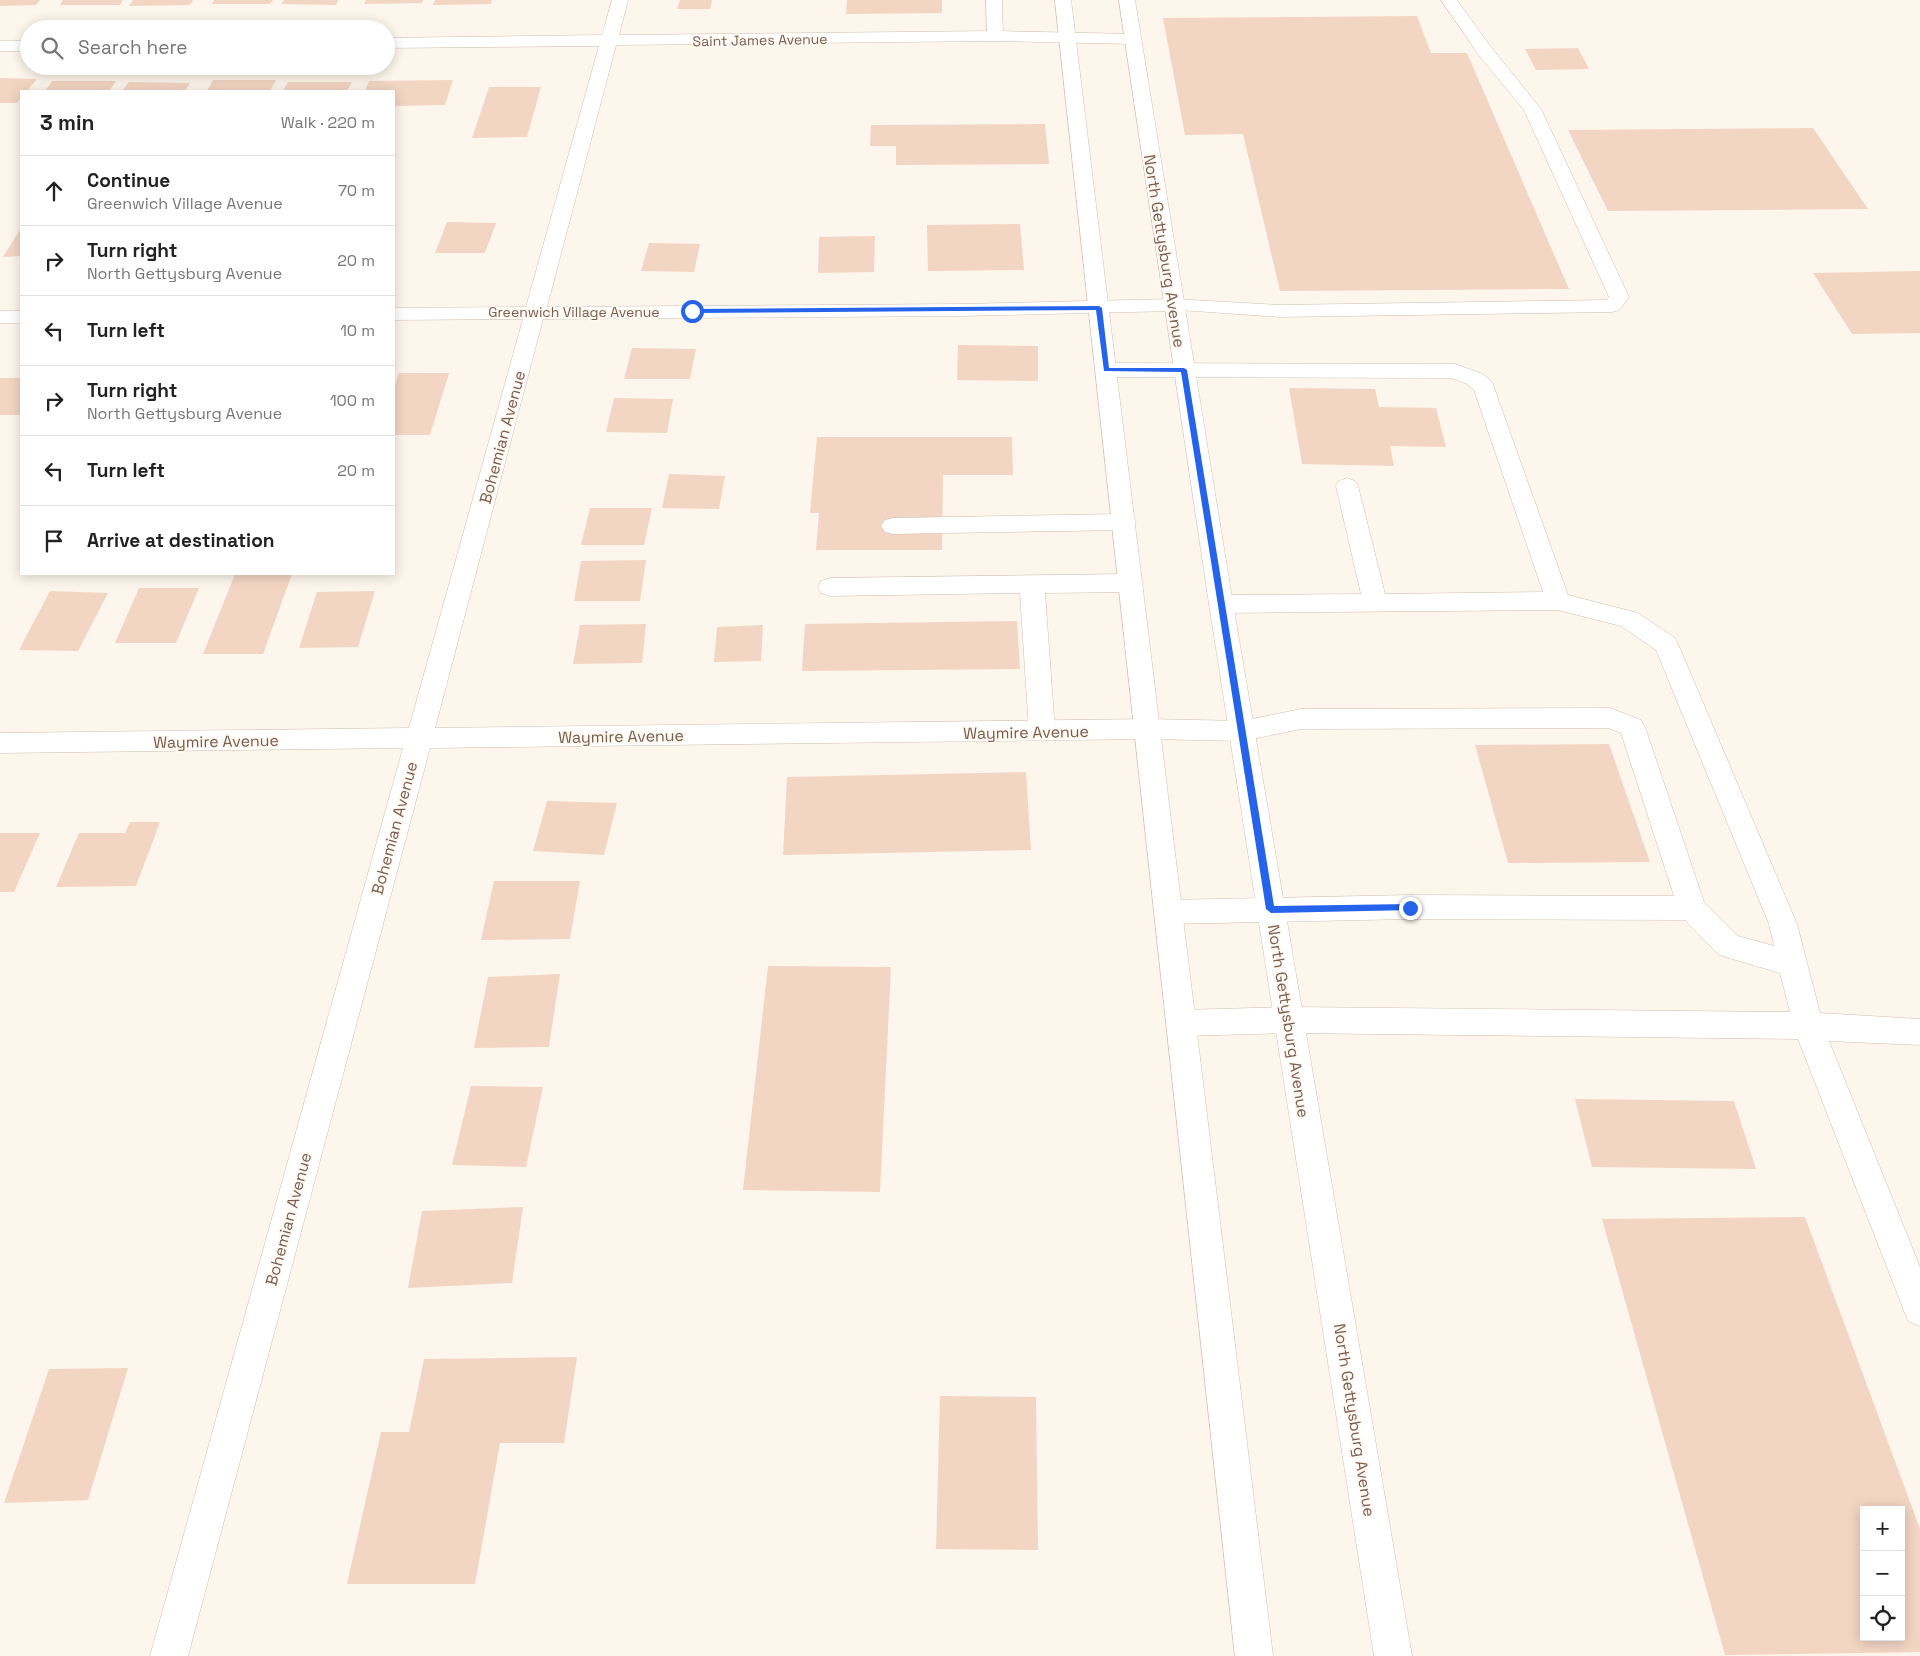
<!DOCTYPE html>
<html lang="en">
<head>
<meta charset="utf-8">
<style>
  :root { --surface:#fff; --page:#f6f6f6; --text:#222; --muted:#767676; --line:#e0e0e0 }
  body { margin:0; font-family:"Space Grotesk",sans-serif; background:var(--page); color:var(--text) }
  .controls { position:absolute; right:15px; bottom:15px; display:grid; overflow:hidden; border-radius:0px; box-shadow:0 2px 12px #0003 }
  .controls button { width:45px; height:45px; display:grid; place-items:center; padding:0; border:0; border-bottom:1px solid var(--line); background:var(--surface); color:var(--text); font:25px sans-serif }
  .stop { position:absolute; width:15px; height:15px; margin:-11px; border:4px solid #2563eb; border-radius:50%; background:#fff }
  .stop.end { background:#2563eb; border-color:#fff; box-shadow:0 1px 5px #0008 }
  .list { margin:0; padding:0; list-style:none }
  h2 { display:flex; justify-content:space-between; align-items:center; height:65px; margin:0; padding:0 20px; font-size:21px }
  h2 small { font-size:16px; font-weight:400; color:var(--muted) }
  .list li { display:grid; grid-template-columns:32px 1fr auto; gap:15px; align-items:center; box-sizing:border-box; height:70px; padding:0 20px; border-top:1px solid var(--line) }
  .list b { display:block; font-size:19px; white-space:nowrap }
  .list p { margin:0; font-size:16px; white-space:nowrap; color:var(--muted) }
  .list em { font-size:16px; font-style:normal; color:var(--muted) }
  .icon { flex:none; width:28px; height:28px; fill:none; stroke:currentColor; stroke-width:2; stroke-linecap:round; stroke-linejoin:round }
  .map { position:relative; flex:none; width:1920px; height:1656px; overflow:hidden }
  .search { position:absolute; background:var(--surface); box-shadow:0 2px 12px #0003; left:20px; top:20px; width:375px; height:55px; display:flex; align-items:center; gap:12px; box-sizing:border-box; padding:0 18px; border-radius:28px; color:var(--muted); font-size:19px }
  .panel { position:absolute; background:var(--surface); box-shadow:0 2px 12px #0003; left:20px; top:90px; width:375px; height:485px; border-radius:0px }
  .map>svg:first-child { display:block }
</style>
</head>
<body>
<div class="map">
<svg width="1920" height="1656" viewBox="0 0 1920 1656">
  <rect width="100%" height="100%" fill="#fdf6ec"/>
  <path fill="#f3d5c3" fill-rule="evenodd" d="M0,0h40l-4,5 -36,1z
    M63,0h60l-3,5h-60z
    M133,0h60l-3,5 -61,1z
    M214,0h59l-3,4h-58z
    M284,0h54l-2,5 -55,-1z
    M366,0h57l-1,3 -58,1z
    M435,0h57l-1,4 -58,1z
    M680,0h32l-2,9h-33z
    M847,0h95v13l-96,1z
    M1417,16l14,37h36l102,236 -289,2 -37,-157 -58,1 -22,-117z
    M1578,48l11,21 -53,1 -11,-21z
    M0,78l37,1 -10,12h-6v7l-4,5h-17z
    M213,80h63l-6,11h-63z
    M453,80l-8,25 -51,1v-15h-29l4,-10z
    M52,81h64l-7,10h-64z
    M129,82l61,1 -5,8h-63z
    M288,82h64l-5,9h-64z
    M489,87h52l-14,50 -55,1z
    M1045,124l4,40 -153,1v-19h-26l1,-21z
    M1813,128l55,81 -260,2 -40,-81z
    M447,222l49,1 -11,30h-50z
    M1020,224l4,46 -96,1 -1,-46z
    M21,228v28l-18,1z
    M875,236l-1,36 -56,1 1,-36z
    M649,243l51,1 -6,28 -53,-1z
    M1920,271v62l-68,1 -39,-61z
    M958,345l80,1v35l-81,-1z
    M632,348l64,1 -6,30h-66z
    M399,373h50l-19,62h-36v-47z
    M0,378h21v37h-21z
    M1289,388l86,1 4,18 57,1 10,39 -56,-1 4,20 -92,-2z
    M614,398l59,1 -6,34 -61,-1z
    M817,437h195l1,38h-70l-1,75h-126l3,-37h-9z
    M669,474l56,2 -6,33 -57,-1z
    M590,508h62l-8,37h-63z
    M646,560l-6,41h-66l7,-40z
    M235,574h57l-29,80h-60z
    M139,588h60l-23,55h-61z
    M50,591l58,2 -30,58 -59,-1z
    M375,591l-17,56 -59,1 18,-56z
    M1017,621l3,48 -218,2 3,-47z
    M646,624l-4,39 -69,1 7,-39z
    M763,625l-2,36 -47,1 3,-35z
    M1609,744l41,118 -142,1 -33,-118z
    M1026,772l5,78 -248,5 4,-78z
    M547,801l70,2 -13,52 -71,-4z
    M130,822h30l-24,64 -80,1 23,-54h46z
    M0,833h40l-26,59h-14z
    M494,881h86l-10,58 -89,1z
    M768,966l123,1 -11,225 -137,-2z
    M560,974l-11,73 -75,1 14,-71z
    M471,1086l72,1 -17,80 -74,-2z
    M1575,1099l159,2 22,68 -164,-2z
    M523,1207l-11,76 -104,5 14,-77z
    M1805,1217l115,312v123l-195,3 -123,-436zM1864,1510h37v127h-37z
    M577,1357l-13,86h-64l-25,141h-128l34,-152h28l15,-73z
    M128,1368l-40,132 -84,3 45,-134z
    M940,1396l96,1 2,153 -102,-1z"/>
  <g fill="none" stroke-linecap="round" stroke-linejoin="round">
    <g stroke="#d1beb0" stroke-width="1">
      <path id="service" d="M986,0h16l1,36 -2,4h-12l-2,-4z
        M1441,0h16l33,46 51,63 88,188 -10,13 -7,2 -332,5 -114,-8 -3,-4 3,-4 7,-2 107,6 326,-5 3,-3 -85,-187 -46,-56z
        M1106,363l349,1 28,10 9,8 76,213 70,18 37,25 3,6 119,280 23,89 100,6v26l-91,-4 91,226v59l-12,-5 -110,-282 -509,-6 -107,3 -11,-4 -4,-9 4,-9 11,-4 107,-3 501,5 -10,-39 -61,-18 -34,-35 -275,-1 -241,5 -10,-3 -4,-9 4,-9 10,-3 241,-5 264,1 -53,-163 -13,-5 -307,1 -59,12 -9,-3 -4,-7 4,-7 9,-3 59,-12 309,-1 31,12 4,7 59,175 34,34 36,10 -5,-22 -113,-274 -35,-24 -63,-16 -337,3 -9,-3 -3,-6 3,-6 9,-3 140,-1 -25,-108 3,-5 8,-3 8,3 3,5 27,108 158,-2 -69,-202 -7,-6 -15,-6 -346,-1 -8,-2 -3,-5 3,-5z
        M1124,514l8,2 4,6 -4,6 -8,2 -231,4 -8,-2 -4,-6 4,-6 8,-2z
        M1131,574l9,3 3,6 -3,6 -9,3 -86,1 10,138 -4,7 -9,3 -9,-3 -4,-7 -9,-138 -190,3 -9,-3 -3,-6 3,-6 9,-3z"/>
    </g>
    <g stroke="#d1beb0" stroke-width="1">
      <path id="minor" d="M612,0h16l-9,35 376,-4 138,3 6,1 2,4 -2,4 -6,1 -138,-3 -379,4 -69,262 413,-3 213,-5 7,2 3,4 -3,4 -7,2 -213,5 -417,3 -108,409 713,-9 94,2 9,3 4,7 -4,7 -9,3 -94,-2 -718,9 -242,908h-38l253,-908 -403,5v-20l409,-5 114,-409 -129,1v-12l132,-1 73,-261 -213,2v-10l216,-3z
        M0,41h29v10h-29z
        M0,311h21v12h-21z"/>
    </g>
    <g stroke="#d6c0b0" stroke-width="1">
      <path id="secondary" d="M1055,0h16l202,1656h-38z
        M1119,0h16l98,604 179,1052h-38l-165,-1052z"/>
    </g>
    <use href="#service" fill="#fff" fill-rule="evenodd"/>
    <use href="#minor" fill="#fff" fill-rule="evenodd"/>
    <use href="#secondary" fill="#fff" fill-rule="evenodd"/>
  </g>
  <path fill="#2563eb" d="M1099,306l3,2 7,60h75l3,2 87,536 136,-2 4,4 -1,2 -142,3 -5,-4 -85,-537 -77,-1 -8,-61 -404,3 -3,-2 3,-2z"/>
  <g text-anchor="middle" stroke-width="4" stroke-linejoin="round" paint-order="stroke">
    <g font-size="14" fill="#7a5c4d" stroke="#fffaf3">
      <text transform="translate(760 40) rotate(-1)" y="5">Saint James Avenue</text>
      <text x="574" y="317">Greenwich Village Avenue</text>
    </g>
    <g font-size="16" fill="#7a5c4d" stroke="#fffaf3">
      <text transform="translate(1165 251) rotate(81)" y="6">North Gettysburg Avenue</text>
      <text transform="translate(502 437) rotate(-75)" y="6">Bohemian Avenue</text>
      <text transform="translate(1026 732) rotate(-1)" y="6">Waymire Avenue</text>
      <text transform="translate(621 736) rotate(-1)" y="6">Waymire Avenue</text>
      <text transform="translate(216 741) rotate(-1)" y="6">Waymire Avenue</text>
      <text transform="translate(394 828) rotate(-75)" y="6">Bohemian Avenue</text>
      <text transform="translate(1289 1021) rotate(81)" y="6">North Gettysburg Avenue</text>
      <text transform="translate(288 1219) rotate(-75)" y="6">Bohemian Avenue</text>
      <text transform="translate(1355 1420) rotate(81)" y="6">North Gettysburg Avenue</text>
    </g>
  </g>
</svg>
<div class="controls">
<button>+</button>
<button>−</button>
<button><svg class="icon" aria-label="locate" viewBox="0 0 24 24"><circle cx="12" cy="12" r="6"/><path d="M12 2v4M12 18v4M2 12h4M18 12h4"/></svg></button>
</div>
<div class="stop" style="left:692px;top:311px"></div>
<div class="stop end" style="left:1410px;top:908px"></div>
<div class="search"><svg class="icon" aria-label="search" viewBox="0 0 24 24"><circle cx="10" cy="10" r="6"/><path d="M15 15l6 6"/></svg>Search here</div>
<section class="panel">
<h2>3 min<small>Walk · 220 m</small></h2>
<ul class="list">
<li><svg class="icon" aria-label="ahead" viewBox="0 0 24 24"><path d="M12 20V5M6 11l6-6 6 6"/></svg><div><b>Continue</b><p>Greenwich Village Avenue</p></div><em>70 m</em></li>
<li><svg class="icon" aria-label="right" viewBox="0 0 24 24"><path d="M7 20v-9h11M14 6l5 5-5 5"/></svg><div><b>Turn right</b><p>North Gettysburg Avenue</p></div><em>20 m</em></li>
<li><svg class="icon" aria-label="left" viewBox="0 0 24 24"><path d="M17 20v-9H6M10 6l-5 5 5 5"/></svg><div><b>Turn left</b></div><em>10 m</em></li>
<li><svg class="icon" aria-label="right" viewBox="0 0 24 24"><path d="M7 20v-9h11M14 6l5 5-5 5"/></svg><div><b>Turn right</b><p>North Gettysburg Avenue</p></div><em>100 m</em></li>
<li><svg class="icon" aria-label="left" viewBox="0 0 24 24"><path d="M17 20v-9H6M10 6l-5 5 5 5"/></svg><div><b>Turn left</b></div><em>20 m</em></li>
<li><svg class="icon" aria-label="arrive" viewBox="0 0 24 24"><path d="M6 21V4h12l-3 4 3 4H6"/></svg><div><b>Arrive at destination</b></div></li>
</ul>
</section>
</div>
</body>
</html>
